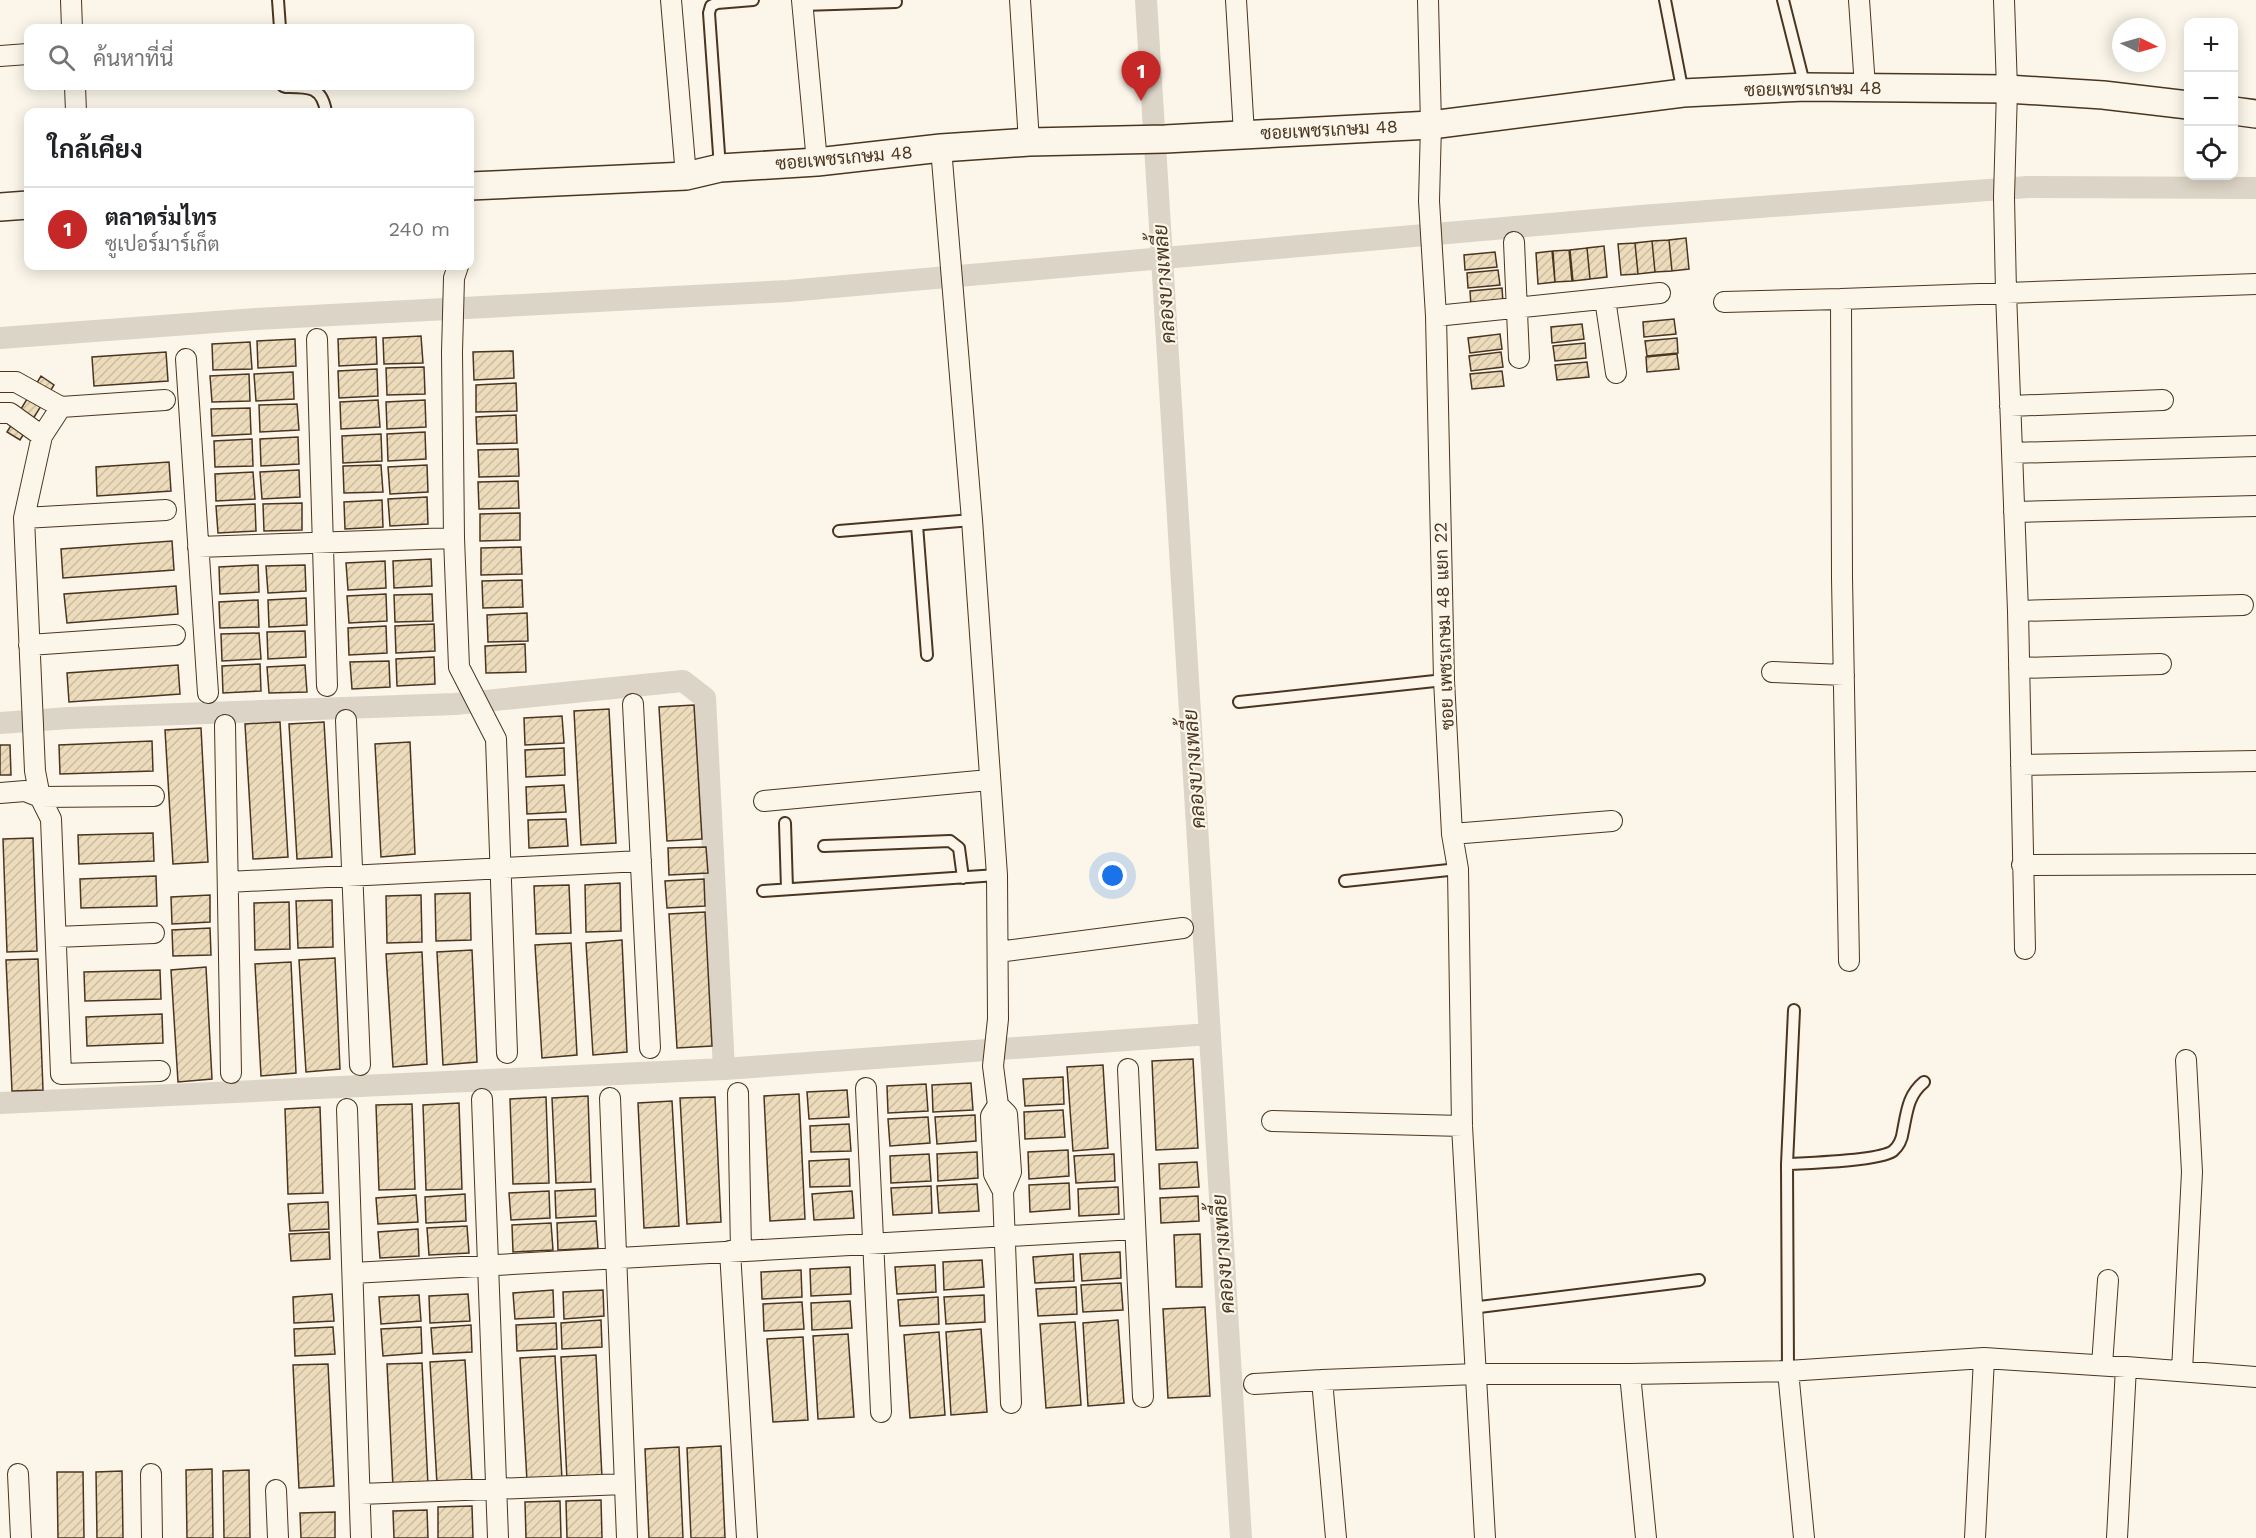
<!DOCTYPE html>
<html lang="th">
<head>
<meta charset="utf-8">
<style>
  :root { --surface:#fff; --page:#f6f6f6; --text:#202124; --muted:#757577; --line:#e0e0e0; --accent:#c62828 }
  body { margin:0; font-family:"Work Sans",Sarabun,sans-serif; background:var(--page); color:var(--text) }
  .controls { position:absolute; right:18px; top:18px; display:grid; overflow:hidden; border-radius:12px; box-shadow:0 3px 15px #0003 }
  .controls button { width:54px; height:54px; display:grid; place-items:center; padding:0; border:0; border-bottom:2px solid var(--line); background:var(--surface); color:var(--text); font:30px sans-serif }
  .compass { position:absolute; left:2112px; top:18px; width:54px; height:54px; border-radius:50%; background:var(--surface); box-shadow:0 3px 15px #0003; rotate:95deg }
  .you { position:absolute; left:1113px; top:876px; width:21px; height:21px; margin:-15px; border:4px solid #fff; border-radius:50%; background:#1a73e8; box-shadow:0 0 0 9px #1a73e833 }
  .badge { display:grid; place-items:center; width:39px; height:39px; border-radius:50%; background:var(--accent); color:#fff; font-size:20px; font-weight:700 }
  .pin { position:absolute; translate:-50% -50px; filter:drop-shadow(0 2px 3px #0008) }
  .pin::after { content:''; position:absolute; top:32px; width:21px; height:18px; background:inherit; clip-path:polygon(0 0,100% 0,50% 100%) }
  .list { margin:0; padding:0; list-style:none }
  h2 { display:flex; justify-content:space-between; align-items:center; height:78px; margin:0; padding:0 24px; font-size:26px }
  h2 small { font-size:20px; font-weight:400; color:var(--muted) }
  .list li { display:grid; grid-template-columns:39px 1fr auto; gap:18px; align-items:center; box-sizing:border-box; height:84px; padding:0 24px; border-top:2px solid var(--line) }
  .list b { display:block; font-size:22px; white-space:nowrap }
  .list p { margin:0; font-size:20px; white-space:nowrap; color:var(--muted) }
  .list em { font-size:20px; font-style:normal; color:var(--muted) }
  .icon { flex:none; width:33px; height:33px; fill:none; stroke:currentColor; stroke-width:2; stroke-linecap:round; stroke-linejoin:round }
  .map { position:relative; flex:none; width:2256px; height:1538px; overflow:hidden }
  .search { position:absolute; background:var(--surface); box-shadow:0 3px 15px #0003; left:24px; top:24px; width:450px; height:66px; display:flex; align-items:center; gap:15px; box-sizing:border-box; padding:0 21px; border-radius:12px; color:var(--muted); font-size:22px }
  .panel { position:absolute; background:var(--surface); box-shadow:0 3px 15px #0003; left:24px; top:108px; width:450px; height:162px; border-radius:12px }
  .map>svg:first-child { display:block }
</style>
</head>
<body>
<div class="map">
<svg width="2256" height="1538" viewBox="0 0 2256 1538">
  <defs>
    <pattern id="building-hatch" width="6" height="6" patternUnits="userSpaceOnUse" patternTransform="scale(1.5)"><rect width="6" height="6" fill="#ecdcbc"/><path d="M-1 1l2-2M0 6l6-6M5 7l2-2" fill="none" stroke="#ccbda1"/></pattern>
  </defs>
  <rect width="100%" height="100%" fill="#fbf6e9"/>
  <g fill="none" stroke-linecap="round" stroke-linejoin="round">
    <path stroke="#dcd4c6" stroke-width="22" d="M1146,0l95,1538
      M0,338l256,-19 532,-28 853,-75 387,-29 228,1
      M0,723l69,-5 386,-14 228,-23 22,17 19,371
      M0,1103l724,-34 486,-35"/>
  </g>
  <path fill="url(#building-hatch)" stroke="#4a3520" stroke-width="1.5" d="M1686,238l3,31 -17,2 -3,-31z
    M1669,240l3,31 -17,1 -3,-31z
    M1652,241l3,31 -17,2 -3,-31z
    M1635,243l3,31 -17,1 -3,-31z
    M1604,246l3,31 -17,2 -3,-31z
    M1587,248l3,31 -17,2 -3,-31z
    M1569,250l3,31 -17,1 -2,-31z
    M1552,251l3,31 -17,2 -2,-31z
    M1495,252l2,15 -32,3 -1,-15z
    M1498,270l2,15 -32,3 -1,-15z
    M1502,288l1,15 -32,3 -1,-15z
    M1674,319l2,15 -32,3 -1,-15z
    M1582,324l2,15 -32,4 -1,-16z
    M1500,334l2,15 -32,4 -2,-15z
    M421,336l2,27 -39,1 -1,-26z
    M376,337l1,27 -38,2 -1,-27z
    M1677,338l1,15 -31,3 -2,-15z
    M295,339l1,27 -38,2 -1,-27z
    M250,342l2,27 -39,1 -1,-26z
    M1585,343l1,15 -31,3 -2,-15z
    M513,351l1,27 -40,2 -1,-28z
    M166,352l2,29 -74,5 -2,-29z
    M1501,352l2,15 -32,4 -2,-15z
    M1677,354l2,15 -32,3 -1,-15z
    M1587,362l2,15 -32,3 -2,-15z
    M424,367l1,27 -38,1 -1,-27z
    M377,369l1,27 -39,2 -1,-27z
    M1502,371l2,15 -32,3 -2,-15z
    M293,372l1,27 -38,2 -2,-27z
    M249,374l1,27 -38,1 -2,-26z
    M41,376l13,9 -34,55 -13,-8z
    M516,383l1,28 -41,1v-27z
    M378,400l2,27 -39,2 -1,-27z
    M425,400l1,27 -39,2 -1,-27z
    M297,404l2,26 -39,2 -1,-27z
    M250,408l1,26 -39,2 -1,-27z
    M516,415l1,28 -40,1 -1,-27z
    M425,432l1,27 -38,2 -1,-27z
    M381,434l1,27 -39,2 -1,-27z
    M298,437l1,27 -38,2 -1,-27z
    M252,439l1,27 -38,1 -1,-26z
    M518,449l1,27 -40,1 -1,-27z
    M169,462l2,29 -74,5 -1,-29z
    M381,465l2,27 -39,1 -1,-27z
    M427,465l1,27 -38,2 -2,-27z
    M299,470l1,27 -38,2 -2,-27z
    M253,472l2,27 -39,2 -1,-27z
    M518,481l1,27 -40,1 -1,-27z
    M427,497l1,27 -38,2 -2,-27z
    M382,500l1,27 -38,2 -1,-27z
    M302,503v27l-38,1 -1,-27z
    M255,504l1,27 -38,2 -2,-27z
    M520,513v27l-40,1v-27z
    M172,541l2,29 -111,8 -2,-29z
    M521,547l1,27 -41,1v-27z
    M431,559l1,27 -38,2 -1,-27z
    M385,561l1,27 -38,2 -2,-27z
    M258,565l1,27 -39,2 -1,-27z
    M305,565l1,26 -38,2 -2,-27z
    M522,580l1,27 -40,1 -1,-27z
    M176,586l2,28 -111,9 -3,-29z
    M386,594l1,27 -38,2 -2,-27z
    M432,594l1,27 -38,1 -1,-27z
    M306,598l1,27 -38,2 -1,-27z
    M258,600l1,27 -39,1 -1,-26z
    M527,613l1,28 -40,1 -1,-27z
    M434,624l1,27 -39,2 -1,-27z
    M386,626l1,27 -38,2 -1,-27z
    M305,631l1,26 -38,2 -1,-27z
    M259,633l2,26 -39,2 -1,-27z
    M525,644l1,28 -40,1 -1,-27z
    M434,657l1,27 -38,2 -1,-27z
    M389,661l1,26 -38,2 -2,-27z
    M260,664l1,27 -38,2 -1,-27z
    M178,665l2,29 -111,8 -2,-29z
    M305,665l2,27 -38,1 -2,-26z
    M694,705l8,134 -35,2 -8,-134z
    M609,709l7,134 -35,2 -7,-134z
    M562,716l2,27 -39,2 -1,-27z
    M280,722l8,135 -35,2 -8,-135z
    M324,722l8,135 -35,2 -8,-135z
    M201,728l7,134 -35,2 -8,-134z
    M152,741l1,30 -93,3 -1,-29z
    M410,742l5,112 -34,3 -6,-113z
    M0,745h10l1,30h-11z
    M564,748l1,27 -39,2 -1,-27z
    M564,785l2,27 -39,2 -1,-27z
    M566,819l2,27 -39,2 -1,-28z
    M153,833l1,28 -75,3 -1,-29z
    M33,838l4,113 -30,1 -4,-113z
    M706,847l2,26 -39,2 -1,-27z
    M156,876l1,30 -76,2 -1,-29z
    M704,879l1,27 -38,2 -2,-27z
    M620,883l1,48 -35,1 -1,-47z
    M569,885l2,48 -35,1 -2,-48z
    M470,893l1,47 -35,1 -1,-47z
    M210,895v27l-38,2 -1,-27z
    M421,895l1,47 -35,1 -1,-47z
    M332,900l1,47 -35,1 -2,-47z
    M289,902l1,47 -35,1 -1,-47z
    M705,912l7,134 -35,2 -8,-134z
    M210,928l1,27 -38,1 -1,-26z
    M622,940l5,112 -34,3 -7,-112z
    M571,943l6,112 -35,3 -7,-113z
    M472,950l5,112 -34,3 -6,-113z
    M422,952l5,112 -34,3 -7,-113z
    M335,958l5,111 -34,3 -7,-112z
    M38,959l5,131 -31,1 -6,-131z
    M291,962l5,111 -35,3 -6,-112z
    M206,967l6,112 -34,3 -7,-112z
    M160,970l1,29 -76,2 -1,-29z
    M162,1014l1,29 -76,3 -1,-29z
    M1193,1059l5,89 -42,2 -4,-89z
    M1103,1065l5,83 -35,3 -6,-84z
    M1063,1077l1,27 -39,2 -2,-27z
    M971,1083l2,27 -40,2 -1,-27z
    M926,1084l2,27 -40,2 -1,-27z
    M847,1090l2,27 -40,2 -2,-27z
    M799,1094l6,125 -35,2 -6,-125z
    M588,1096l3,86 -35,1 -4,-85z
    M546,1097l3,86 -36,1 -3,-85z
    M715,1097l6,125 -34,2 -7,-126z
    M672,1101l7,125 -35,2 -6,-125z
    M459,1103l3,86 -36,1 -3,-85z
    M412,1104l3,85 -36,1 -3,-85z
    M320,1107l3,86 -35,1 -3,-85z
    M1063,1110l2,27 -40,2 -1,-27z
    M975,1115l1,26 -39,3 -2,-27z
    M928,1117l2,26 -40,3 -2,-27z
    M849,1124l2,27 -40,1 -1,-26z
    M1068,1150l1,26 -40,3 -1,-27z
    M977,1152l1,26 -40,3 -1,-27z
    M929,1154l2,27 -40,2 -1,-27z
    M1114,1154l1,27 -39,2 -2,-27z
    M849,1159l1,27 -40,1 -1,-26z
    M1197,1162l2,25 -39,2 -1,-25z
    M1069,1183l1,26 -40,3 -1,-27z
    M977,1184l2,27 -40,2 -2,-27z
    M931,1186l1,27 -39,2 -2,-27z
    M1118,1187l1,27 -40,2 -1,-27z
    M595,1189l1,27 -40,2 -1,-27z
    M549,1191l1,27 -39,2 -2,-27z
    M852,1191l2,27 -40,2 -2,-26z
    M465,1194l1,27 -40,2 -1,-26z
    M416,1195l2,27 -40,2 -2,-26z
    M1198,1196l1,25 -38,2 -1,-25z
    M328,1202l1,27 -39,2 -2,-27z
    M596,1221l2,27 -40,2 -1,-27z
    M551,1223l2,27 -40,2 -1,-27z
    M467,1226l2,27 -40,2 -2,-27z
    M418,1229l1,27 -39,2 -2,-26z
    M329,1232l1,27 -39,2 -2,-27z
    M1200,1234l2,53h-26l-2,-52z
    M1120,1252l1,26 -39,3 -2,-27z
    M1073,1254l1,27 -39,2 -2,-26z
    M982,1260l2,27 -40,3 -1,-28z
    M935,1265l1,27 -39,2 -2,-27z
    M850,1267l1,27 -40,2 -1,-27z
    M801,1270l1,27 -40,2 -1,-27z
    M1121,1283l2,27 -40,2 -2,-27z
    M1076,1287l1,27 -39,2 -2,-27z
    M553,1290l1,27 -39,2 -2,-26z
    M603,1290l1,26 -40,3 -1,-27z
    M332,1294l2,27 -40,2 -1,-26z
    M468,1294l2,27 -40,2 -1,-27z
    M419,1295l2,26 -40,3 -2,-27z
    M984,1295l1,27 -39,2 -2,-27z
    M938,1297l1,27 -39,2 -2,-26z
    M850,1301l2,27 -40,2 -1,-27z
    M802,1302l2,27 -40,2 -1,-27z
    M1205,1307l5,89 -42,2 -5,-89z
    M601,1320l1,27 -40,2 -1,-26z
    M1118,1320l6,83 -36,3 -5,-83z
    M1075,1322l6,83 -35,3 -6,-84z
    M556,1323l1,26 -40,2 -1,-26z
    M471,1325l1,27 -39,2 -2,-26z
    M333,1327l2,27 -40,2 -1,-27z
    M421,1327l1,26 -39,3 -2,-27z
    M981,1329l6,83 -36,3 -5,-83z
    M939,1332l6,83 -35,3 -6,-83z
    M848,1334l6,83 -36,2 -5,-83z
    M803,1337l5,83 -35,2 -6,-83z
    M596,1355l6,123 -35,2 -6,-123z
    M555,1356l7,123 -35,2 -7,-123z
    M465,1360l7,122 -35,2 -7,-122z
    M422,1363l6,122 -35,2 -6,-123z
    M328,1364l6,122 -35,2 -6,-123z
    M721,1446l4,92h-34l-4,-90z
    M679,1447l4,91h-34l-4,-89z
    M212,1469l1,69h-26l-1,-68z
    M249,1470l1,68h-26l-1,-67z
    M122,1471l1,67h-26l-1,-66z
    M57,1472h26l1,66h-26z
    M601,1500l1,38h-35l-1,-37z
    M560,1501l1,37h-35l-1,-36z
    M472,1506l1,32h-35v-31z
    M427,1510l1,28h-34l-1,-27z
    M335,1512v26h-34l-1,-25z"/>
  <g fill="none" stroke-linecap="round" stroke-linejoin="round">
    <g stroke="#4a3520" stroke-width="14">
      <path id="lane" d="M278,0l2,28
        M1665,0l18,93
        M1783,0l22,87
        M803,5l93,-3
        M283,86l3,1c22,0 36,-1 40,25
        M720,168l-11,-155 2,-7 6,-3 36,-3
        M917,525l10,130
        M839,531l133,-11
        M1239,702l205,-22
        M785,823l2,66
        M824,846l126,-5 9,7 4,30
        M1345,881l113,-12
        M763,891l234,-16
        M1787,1164c20,-1 92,-3 106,-13 6,-5 9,-12 10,-20 4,-20 5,-36 21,-49
        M1471,1308l228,-28
        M1788,1371l-1,-207 7,-154"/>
    </g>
    <g stroke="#4a3520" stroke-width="22">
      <path id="street" d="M71,0l1,28
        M671,0l15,176
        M802,0l15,162
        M1020,0l9,142
        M1236,0l8,134
        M1428,0l3,125 -2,76 7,115 8,364 8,154 6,35 4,257 23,412
        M1859,0l6,87
        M2004,0l3,89 -3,108 2,95 12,319 7,338
        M0,56l28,-2
        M75,86l1,26
        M941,148l31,372 25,355 1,144 -5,47 5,39 9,9 4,58 -8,19 8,212
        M1514,242l5,116
        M458,266l-4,12 -2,74 2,186 5,129 37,72 11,314
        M1605,299l11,74
        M1724,302l117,-3
        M1436,316l224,-23
        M317,339l10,347
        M186,359l22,334
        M0,382h16l45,25
        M2010,406l153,-6
        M0,413h10l32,23
        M2012,453l244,-7
        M2014,512l242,-6
        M24,518l142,-8
        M198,547l256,-9
        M2018,611l225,-6
        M29,645l146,-10
        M2019,668l142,-4
        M1772,672l72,3
        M633,704l17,344
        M346,720l14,345
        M225,725l6,348
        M2021,765l235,-4
        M0,793l25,-2 15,6 114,-1
        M764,801l225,-21
        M1452,834l160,-13
        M2022,865l234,-1
        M228,882l413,-21
        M56,937l98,-4
        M998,952l185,-24
        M1849,961l-7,-383 -1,-279 415,-15
        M1128,1069l15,328
        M160,1071l-99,3 -10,-255 -11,-22 -5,-26 -11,-253 18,-82 19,-29 104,-7
        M866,1088l15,324
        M738,1093l3,158
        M610,1098l17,440
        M482,1099l16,439
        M998,1105l-7,11 3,58 9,17
        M347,1109l14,429
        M1272,1121l190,5
        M730,1251l17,287
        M353,1273l782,-44
        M1984,1358l142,9 -9,171
        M2102,1365l6,-85
        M2126,1367l130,10
        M1788,1371l196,-13 -9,180
        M2182,1371l10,-199 -6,-112
        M1630,1374l158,-3 16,167
        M1254,1384l68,-4
        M18,1474l3,64
        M151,1474l1,64
        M276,1490l2,48
        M360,1494l265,-10
        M1336,1538l-14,-158 154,-6h154l16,164"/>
    </g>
    <g stroke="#4a3520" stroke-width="30">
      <path id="secondary" d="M2234,111l22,3
        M470,186l216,-10 34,-8 97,-6 124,-14 88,-6 136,-3 266,-14 252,-32 122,-6 202,2 96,6 85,10
        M0,207l28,-2"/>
    </g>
    <use href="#lane" stroke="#fbf6e9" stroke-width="10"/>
    <use href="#street" stroke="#fbf6e9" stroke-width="20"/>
    <use href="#secondary" stroke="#fbf6e9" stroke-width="27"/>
  </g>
  <g text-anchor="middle" stroke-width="4.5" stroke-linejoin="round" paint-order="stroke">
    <g font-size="18" fill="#4a3520" stroke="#fbf6e9">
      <text transform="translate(1813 89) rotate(-1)" y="6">ซอยเพชรเกษม 48</text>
      <text transform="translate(1329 130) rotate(-3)" y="6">ซอยเพชรเกษม 48</text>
      <text transform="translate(844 158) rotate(-5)" y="6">ซอยเพชรเกษม 48</text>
      <text transform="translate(1444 626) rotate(-92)" y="6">ซอย เพชรเกษม 48 แยก 22</text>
    </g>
    <g font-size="20" font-style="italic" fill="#4a3520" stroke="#fbf6e9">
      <text transform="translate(1164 284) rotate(-94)" y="7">คลองบางเพลี้ย</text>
      <text transform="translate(1194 769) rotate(-94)" y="7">คลองบางเพลี้ย</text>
      <text transform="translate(1223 1254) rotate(-94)" y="7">คลองบางเพลี้ย</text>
    </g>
  </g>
</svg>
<div class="controls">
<button>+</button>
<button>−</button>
<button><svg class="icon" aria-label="locate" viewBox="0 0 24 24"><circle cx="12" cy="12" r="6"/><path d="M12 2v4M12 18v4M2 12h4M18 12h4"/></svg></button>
</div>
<svg class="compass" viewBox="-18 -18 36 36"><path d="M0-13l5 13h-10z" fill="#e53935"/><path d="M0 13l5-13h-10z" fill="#757577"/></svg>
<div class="you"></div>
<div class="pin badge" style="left:1141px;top:101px">1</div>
<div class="search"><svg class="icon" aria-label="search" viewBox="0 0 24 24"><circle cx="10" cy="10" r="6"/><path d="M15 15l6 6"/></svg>ค้นหาที่นี่</div>
<section class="panel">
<h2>ใกล้เคียง<small></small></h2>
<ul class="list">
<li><span class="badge">1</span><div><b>ตลาดร่มไทร</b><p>ซูเปอร์มาร์เก็ต</p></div><em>240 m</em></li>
</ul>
</section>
</div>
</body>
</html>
